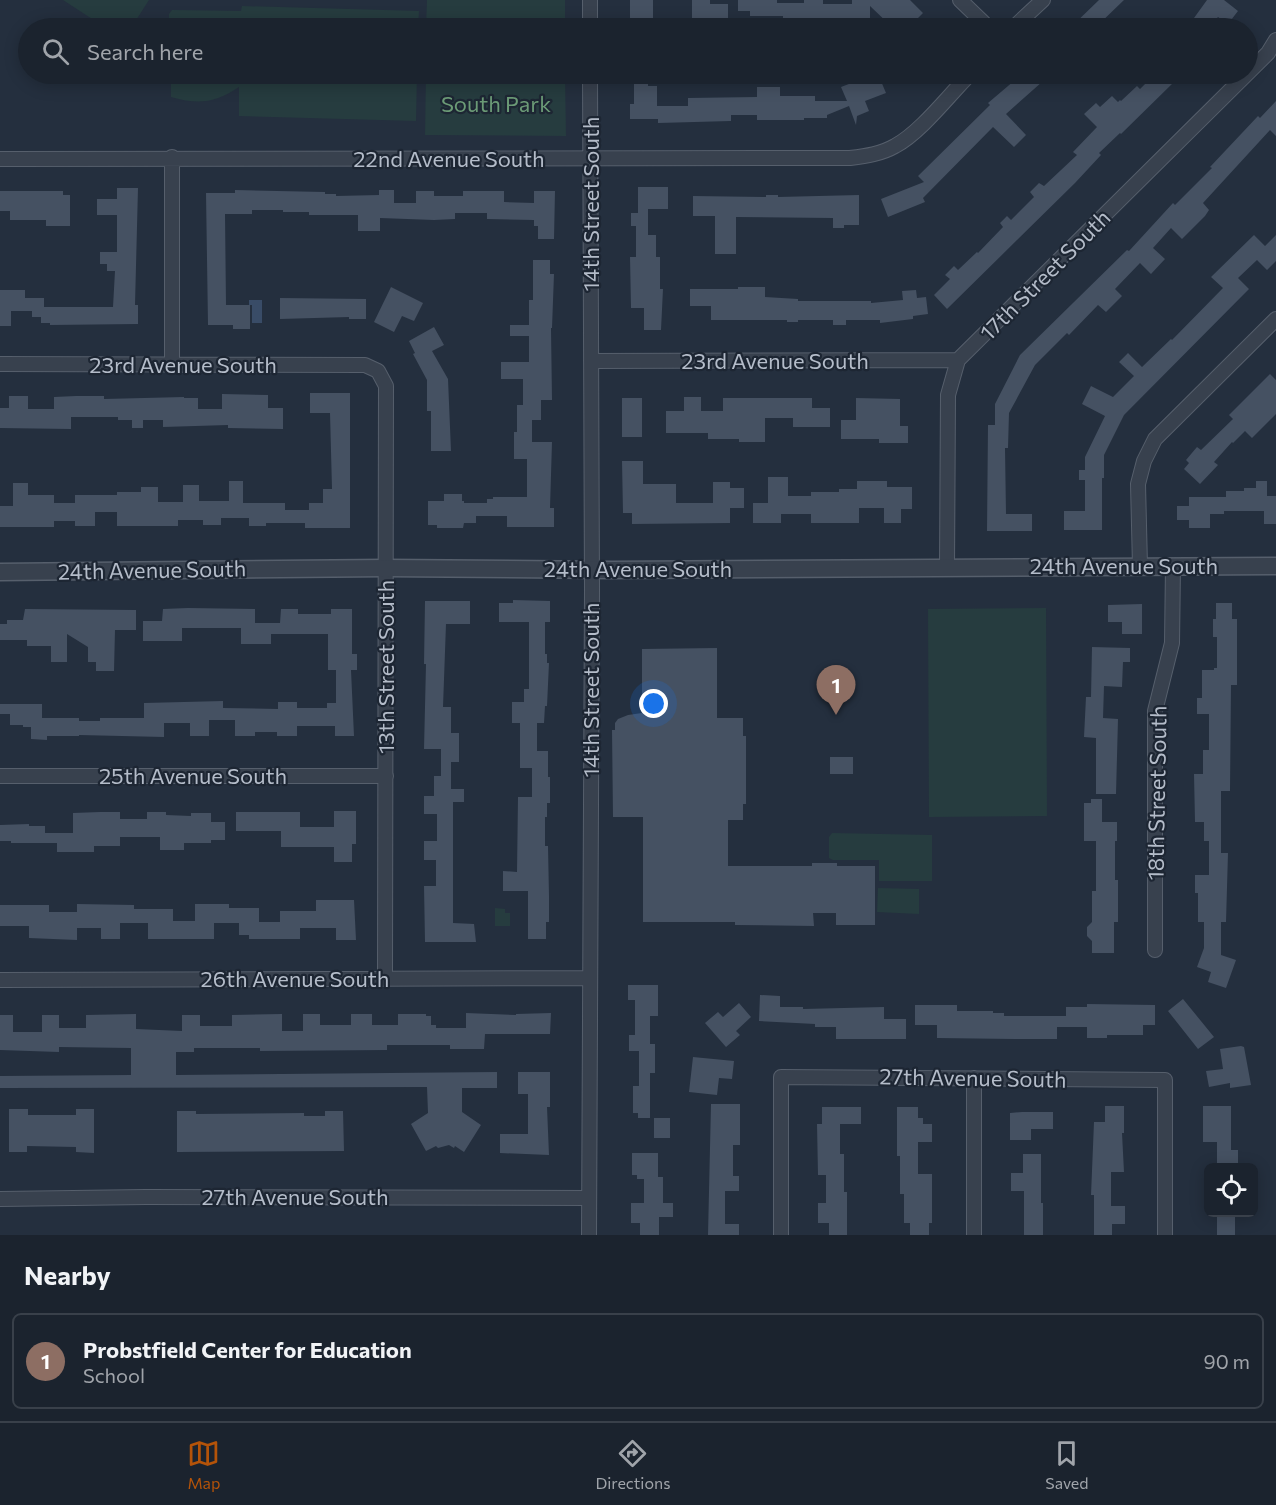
<!DOCTYPE html>
<html lang="en">
<head>
<meta charset="utf-8">
<style>
  :root { --surface:#1b232e; --page:#242b36; --text:#f1f3f6; --muted:#a0a4aa; --line:#39404a; --accent:#b45309 }
  body { margin:0; font-family:Commissioner,sans-serif; background:var(--page); color:var(--text) }
  .controls { position:absolute; right:18px; bottom:18px; display:grid; overflow:hidden; border-radius:9px; box-shadow:0 3px 15px #0003 }
  .controls button { width:54px; height:54px; display:grid; place-items:center; padding:0; border:0; border-bottom:2px solid var(--line); background:var(--surface); color:var(--text); font:30px sans-serif }
  .you { position:absolute; left:654px; top:704px; width:21px; height:21px; margin:-15px; border:4px solid #fff; border-radius:50%; background:#1a73e8; box-shadow:0 0 0 9px #1a73e833 }
  .badge { display:grid; place-items:center; width:39px; height:39px; border-radius:50%; background:var(--accent); color:#fff; font-size:20px; font-weight:700 }
  .pin { position:absolute; translate:-50% -50px; filter:drop-shadow(0 2px 3px #0008) }
  .pin::after { content:''; position:absolute; top:32px; width:21px; height:18px; background:inherit; clip-path:polygon(0 0,100% 0,50% 100%) }
  .list { margin:0; padding:0; list-style:none }
  h2 { display:flex; justify-content:space-between; align-items:center; height:78px; margin:0; padding:0 24px; font-size:26px }
  h2 small { font-size:20px; font-weight:400; color:var(--muted) }
  .list li { display:grid; grid-template-columns:39px 1fr auto; gap:18px; align-items:center; box-sizing:border-box; height:96px; margin:0 12px 12px; padding:0 12px; border:2px solid var(--line); border-radius:9px }
  .list b { display:block; font-size:22px; white-space:nowrap }
  .list p { margin:0; font-size:20px; white-space:nowrap; color:var(--muted) }
  .list em { font-size:20px; font-style:normal; color:var(--muted) }
  .icon { flex:none; width:33px; height:33px; fill:none; stroke:currentColor; stroke-width:2; stroke-linecap:round; stroke-linejoin:round }
  .map { position:relative; flex:none; width:1276px; height:1235px; overflow:hidden }
  .search { position:absolute; background:var(--surface); box-shadow:0 3px 15px #0003; left:18px; right:18px; top:18px; height:66px; display:flex; align-items:center; gap:15px; box-sizing:border-box; padding:0 21px; border-radius:33px; color:var(--muted); font-size:22px }
  .sheet { height:186px; background:var(--surface) }
  nav { display:flex; justify-content:space-around; align-items:center; box-sizing:border-box; height:84px; border-top:2px solid var(--line); background:var(--surface); font-size:16px; color:var(--muted) }
  nav a { display:grid; justify-items:center; gap:3px }
  nav .on { color:var(--accent) }
  .map>svg:first-child { display:block }
</style>
</head>
<body>
<div class="map">
<svg width="1276" height="1235" viewBox="0 0 1276 1235">
  <rect width="100%" height="100%" fill="#242f3e"/>
  <path fill="#263c3f" d="M63,0h86l-18,28h-25z
    M427,0h138v28h-139z
    M242,6l177,5 -1,17h-249v-14l3,-4 69,1z
    M171,74h246l-1,47 -177,-5v-29c-24,16 -40,18 -68,10z
    M426,74h139l1,62 -141,-1z
    M1046,608l1,208 -118,1 -1,-208z
    M832,833l100,2v46h-53v-21h-46l-4,-2v-21z
    M878,888l41,1v25l-42,-2z
    M495,908l10,1v4h5v13h-15z"/>
  <path fill="#394c67" d="M249,300h13v23h-10v-18h-3z"/>
  <path fill="#455162" d="M630,0h23v21h-23z
    M692,0h18v4h18v18h-36z
    M738,0h39v3h27v-3h19v4h29v-4h58l13,13 -15,15h-15l-23,-22v19l-66,-1v-2h-21v-6h-33v-5h-12z
    M1099,0h25l-29,28h-25z
    M1207,0h17l14,11 -10,13 -10,-7 -10,11 -14,-10z
    M634,74h14v12h9v20h31v-8l69,-1v-10h23v9h35v5h32l-6,-14 34,-13h3l8,19 -21,8 4,10 -12,5 -1,9 -7,-19 -22,9v3h-23v2h-47v-5h-26v6l-73,2v-4h-28v-15h4z
    M1022,74h29l-45,40 20,21 -12,12 -21,-20 -70,71 2,4 -37,15 -7,-18 43,-17 -6,-6 72,-71 -2,-2z
    M1155,74h9l9,9 -52,51 -1,-1 -21,20 2,2 -26,28 -128,126 -13,-14 16,-16 -5,-4 9,-9 4,4 19,-18 1,1 25,-26 -3,-4 7,-7 4,4 23,-23 -4,-5 9,-9 5,3 33,-31 -4,-3 24,-25 -13,-13 12,-11 4,4 12,-11 6,6 2,-2 1,1 16,-15 3,3z
    M1276,101v35l-6,-6 -67,73 6,7 -4,6 -23,23 -11,-11 -18,20 12,11 -14,15 -11,-11 -25,26 7,7 -16,16 -8,-7 -29,30 -2,-2 -32,32 -26,48 -1,35h-3l1,66h26v17h-45l1,-106h7v-21l25,-49 107,-105 2,1 44,-48 2,2 37,-37 -2,-1 48,-51 2,2z
    M638,187h30v22h-20v26h8v22h4v32h3l-2,41h-17v-22h-13l-1,-51h6v-31h-5v-13h7z
    M117,188h21l-3,117h3v19l-88,1v-2h-9v-6h-9v-6h-21v15h-11v-36h25v8h19v9h69l2,-36h-8v-7h-7v-12h17v-37h-20v-16h20z
    M235,190l90,2v2h11v2l43,-1v-5h15v13h22v-12h18v5h29v-5h41v11l30,1v-12h21l-1,48h-16v-13h-4v-6l-47,-1v-6h-32v6l-21,1 -54,-2v13h-22v-16h-49v-3h-26v-2h-31v4h-27l1,91h24v24h-17v-4h-25l-2,-132h29z
    M0,191h63v4h7v31h-24v-6h-36v-9h-10z
    M766,195h12v2l81,-2v30h-15v3h-11v-10l-97,-1v37h-21v-38h-22v-20l73,1z
    M1254,235l11,11 11,-11v26l-9,9 -10,-10 -19,18 11,11 -125,126 -20,40v23h-2v52h-38v-19h21v-31h-6v-10h6v-13l20,-41 -23,-12 9,-18 22,11 21,-21 -15,-14 9,-9 14,14 29,-28 1,1 51,-52 -12,-11z
    M533,260h17v14h4l-2,54h-1l1,72h-11v20h-9v22h20l-2,66h4v19h-47v-11h-31v7h-12l-1,5h-26v-3h-9v-24h16v-7h18v7h2v2h23v-4h6v-2h34v-38h-13v-27h3v-27h6v-26h-22v-17h28v-26h-19v-11h19v-25h4z
    M391,287l32,16 -9,18 -12,-5 -8,16 -20,-10z
    M738,287h27v10l33,2v2h73v2l32,-3 -1,-9 14,-1 1,8 9,-1 2,17 -15,2v3l-33,4v-3h-34v5h-13v-5h-35v2h-11v-2h-76v-14h-21v-17h48z
    M280,298l86,1v20h-17v-2l-69,2z
    M434,327l10,18 -12,6 16,28 3,72h-20v-40h-4v-31l-14,-26 2,-1 -6,-12z
    M1270,374l6,6v34l-24,24 -7,-7 -12,12 -1,-1 -18,20 4,3 -18,19 -16,-15 5,-6 -3,-3 11,-13 4,3 32,-31 -4,-4z
    M310,393h40v135h-45v-5h-39v3h-17v-8h-28v7h-18v-5h-25v6h-61v-14h-22v14h-20v-5h-21v6h-54v-21h13v-23h15v12h26v8h21v-8h42v-3h24v-5h17v15h25v-17h16v16h30v-20h14v22h42v7h24v-7h14v-14h9l-2,-76h-20z
    M222,394l46,1v13h15v21l-55,-1v-3l-65,2v-7h-20v8h-11v-8h-14v-3h-47v12l-71,-1v-20h9v-12h19v13h26v-12l22,-1h28v3l80,-2v1h14v11h24z
    M684,397h17v14h22v-13h89v10h18v19h-37v-9h-28v24h-26v-3h-31v-6h-42v-22h18z
    M622,398h20v39h-20z
    M856,398l44,1v27h8v17h-29v-4h-38v-19h15z
    M622,461h21v23h33v19h37v-21h17v6h14v20h-14v15l-98,1v-11h-9z
    M768,477h20v19h23v-4h28v-3h18v-8h30v6h25v22h-11v14h-17v-15h-25v15h-48v-9h-30v9h-28v-20h15z
    M1256,481h11v15h9v28h-12v-13h-40v3h-14v14h-21v-8h-12v-14h12v-9h37v-6h18v-3h12z
    M513,600l37,1v21h-5v32h2v9h2l-2,43h-2l-1,17h-7v28h11v26h2v26h-3v14h-2v29h3l1,50v26h-3v17h-18v-48h-25v-20l14,1 1,-75h14v-29h-12v-45h-8v-21h12v-13h5v-67h-30v-19h14z
    M425,601h45v23h-24l-3,83h8v26h8v29h-8v27h13v13h-11v121l21,1 2,18h-51l-1,-56h12v-26h-12v-19h13v-27h-13v-18h10v-20h7v-27h-17l2,-85h-2z
    M1216,603h16v16h5v66h-6l-1,106h-9v62h7l-2,69h-5v33l15,5 -10,28 -18,-6 3,-10 -14,-5 7,-19v-26h-6v-29h-3v-18h14v-34h-5v-19h-9l-1,-48h9v-24h6v-36h-12v-16h5v-28h12v-2h3v-31h-4v-18h3z
    M1142,604v30h-20v-12h-14v-17z
    M188,608l67,1v14h25l1,-14h17v5h33v-5h21v45h5v16h-6l3,66h-19v-10h-38v10h-20v-4h-22v4h-20v-16h-26v16h-19v-13h-26v14l-85,-2v1h-32v4l-16,-1v-12h-8v-2h-13v-11h-10v-10h42v14h37v3h21v-3h44v-15l79,-2v7l55,1v-7h19v6h30v-5h9v-33h-8v-36h-57v10h-30v-16h-59v13h-39v-20h19l1,-12z
    M25,609l111,1v20h-21l-1,41h-18v-9h-8v-15l-21,-13v28h-16v-16h-24v-6h-27v-16h7v-4h16z
    M1092,647l38,1v14h-7l-1,25 -18,-1 -1,32 15,1 -2,75h-20v-56l-12,-1 2,-40h5z
    M717,648v70h26v18h3v68h-3v16h-15v46h84v-3h25v3h38v59h-39v-12h-23l1,13 -79,-1v-3h-92v-105h-30l-1,-87h3v-7l3,-4 10,-4 14,-2v-64z
    M830,757h23v17h-23z
    M1091,799h11v23h15v19h-2v39h3v42h-4v31h-22v-12l-5,-5v-9l5,-5v-31h4v-50h-12v-38h7z
    M334,811h22v33h-4v18h-18v-15h-53v-16h-45v-19h64v15h34z
    M100,812h20v7h27v-7h19v3l25,1v-3h20v9h14v18h-14v3h-27v7h-24v-13h-40v9h-26v6h-37v-9h-46v-2h-11v-16l29,-1v2h16v7h28v-20z
    M316,900h38l2,40h-20v-12h-36v11h-51v-4h-10v-12h-25v16h-66v-16h-28v16h-19v-11h-24v12l-48,-2v-12h-29v-21h49v7h28v-8l57,1v4h39v12h22v-17h34v4h30v14h21v-11h36z
    M628,985h30v31h-8v28h5v29h-5v45h-12v-5h-5v-27h6v-35h-10v-16h6v-35h-7z
    M760,995l20,1v11h23v2l81,-2v12h22v20h-70v-12h-21v-3l-56,-3z
    M1183,999l31,38 -16,12 -30,-38z
    M739,1003l12,14 -15,14 4,4 -14,12 -21,-24 13,-11 5,5z
    M1087,1004l68,1v20h-12v10h-36v3h-20v-11h-30v12h-43l-77,-1v-13h-22v-20h42v6h36v2h11v3h62v-9h21z
    M466,1013l50,2v-1l35,-1 -1,21h-65l-1,15h-34v-4h-63v5l-127,1v-3h-66v4h-18v23l321,-3v16h-35v24l19,13 -17,27 -9,-6 -1,2 -5,-3 -11,3 -2,-2 -10,5 -15,-27 17,-11 -1,-26 -427,1v-12l131,-1v-27l-72,-1v5l-59,-2v-35h13v17h29v-17h17v13h27v-13l50,-1v15l46,2v-16h18v11h32v-11l50,-1v17h21v-17h17v11h31v-11h21v11h26v-11h28v2h5v9h5v3h30z
    M1241,1046l3,1 7,38 -21,3v-5l-21,4 -3,-16 17,-2 -3,-20z
    M693,1057l41,4 -2,18 -13,-1 -2,17 -28,-3z
    M518,1072h32v35h-3l2,48 -49,-2v-19h28v-40h-10z
    M711,1104h29v41h-7v31h6v15h-14v33h14v11h-31z
    M1105,1106h19v27h-2l2,39h-13v34h14v18h-13v11h-18v-40h-3l3,-73h11z
    M1203,1106h28v44h7v17h-21v-25h-14z
    M822,1107h39v17h-21v30h4v38h3v43h-18v-12h-11v-20h8v-28h-8l-1,-51h5z
    M897,1107h21v11h5v6h9v18h-14v32h14v49h-3v12h-19v-12h-6v-29h-4v-38h-3z
    M9,1109h19v6h48v-6h18v44l-18,-1v-5l-49,-1v6h-18z
    M177,1111h19v3l108,-1v3h21v-5h18l1,40 -167,1z
    M1022,1112h31v17h-22v11h-21v-27z
    M654,1118h16v20h-16z
    M632,1153h26v24h5v26h10v14h-14v18h-19v-12h-9v-20h13v-24h-7v-4h-5z
    M1023,1154h18v49h2v32h-19v-44h-13v-18h12z
    M1217,1212h18v23h-18z"/>
  <g fill="none" stroke-linecap="round" stroke-linejoin="round">
    <g stroke="#565f6c" stroke-width="16">
      <path id="minor" d="M590,0v28
        M960,0l29,28
        M1013,28l30,-28
        M172,157v208
        M0,159l850,-1c16,-2 31,-4 45,-12 26,-14 54,-51 75,-72
        M591,361l367,-1
        M0,364l365,1 13,6 8,15 -1,592
        M1140,566l-2,-82 6,-23 11,-22 121,-120
        M947,567l1,-172 10,-35 310,-307 8,-13
        M0,776h386
        M1155,950v-239l17,-68 1,-77
        M0,980l590,-2
        M0,1199l146,-2 443,1
        M589,1235l3,-645 -2,-516
        M781,1235v-158l384,3v155
        M974,1235v-157"/>
    </g>
    <g stroke="#565f6c" stroke-width="19">
      <path id="tertiary" d="M0,572l386,-4 226,2 664,-4"/>
    </g>
    <use href="#minor" stroke="#38414e" stroke-width="14"/>
    <use href="#tertiary" stroke="#38414e" stroke-width="16"/>
  </g>
  <g text-anchor="middle" stroke-width="4.5" stroke-linejoin="round" paint-order="stroke">
    <g font-size="22" fill="#6b9a76" stroke="#1d2633">
      <text x="496" y="112">South Park</text>
    </g>
    <g font-size="22" fill="#b4bcc9" stroke="#1d2633">
      <text x="449" y="167">22nd Avenue South</text>
      <text transform="translate(591 204) rotate(-90)" y="8">14th Street South</text>
      <text transform="translate(1045 275) rotate(-45)" y="8">17th Street South</text>
      <text x="775" y="369">23rd Avenue South</text>
      <text x="183" y="373">23rd Avenue South</text>
      <text x="1124" y="574">24th Avenue South</text>
      <text x="638" y="577">24th Avenue South</text>
      <text transform="translate(152 570) rotate(-1)" y="8">24th Avenue South</text>
      <text transform="translate(386 667) rotate(-90)" y="8">13th Street South</text>
      <text transform="translate(591 690) rotate(-90)" y="8">14th Street South</text>
      <text x="193" y="784">25th Avenue South</text>
      <text transform="translate(1157 793) rotate(-89)" y="8">18th Street South</text>
      <text x="295" y="987">26th Avenue South</text>
      <text transform="translate(973 1078) rotate(1)" y="8">27th Avenue South</text>
      <text x="295" y="1205">27th Avenue South</text>
    </g>
  </g>
</svg>
<div class="controls">
<button><svg class="icon" aria-label="locate" viewBox="0 0 24 24"><circle cx="12" cy="12" r="6"/><path d="M12 2v4M12 18v4M2 12h4M18 12h4"/></svg></button>
</div>
<div class="you"></div>
<div class="pin badge" style="left:836px;top:715px;background:#8d6e63">1</div>
<div class="search"><svg class="icon" aria-label="search" viewBox="0 0 24 24"><circle cx="10" cy="10" r="6"/><path d="M15 15l6 6"/></svg>Search here</div>
</div>
<section class="sheet">
<h2>Nearby<small></small></h2>
<ul class="list">
<li><span class="badge" style="background:#8d6e63">1</span><div><b>Probstfield Center for Education</b><p>School</p></div><em>90 m</em></li>
</ul>
</section>
<nav>
<a class="on"><svg class="icon" aria-label="map" viewBox="0 0 24 24"><path d="M3 6l6-2 6 2 6-2v14l-6 2-6-2-6 2zM9 4v14M15 6v14"/></svg>Map</a>
<a><svg class="icon" aria-label="directions" viewBox="0 0 24 24"><path d="M12 3l9 9-9 9-9-9zM9 14v-3h6M13 9l2 2-2 2"/></svg>Directions</a>
<a><svg class="icon" aria-label="saved" viewBox="0 0 24 24"><path d="M7 4h10v16l-5-4-5 4z"/></svg>Saved</a>
</nav>
</body>
</html>
